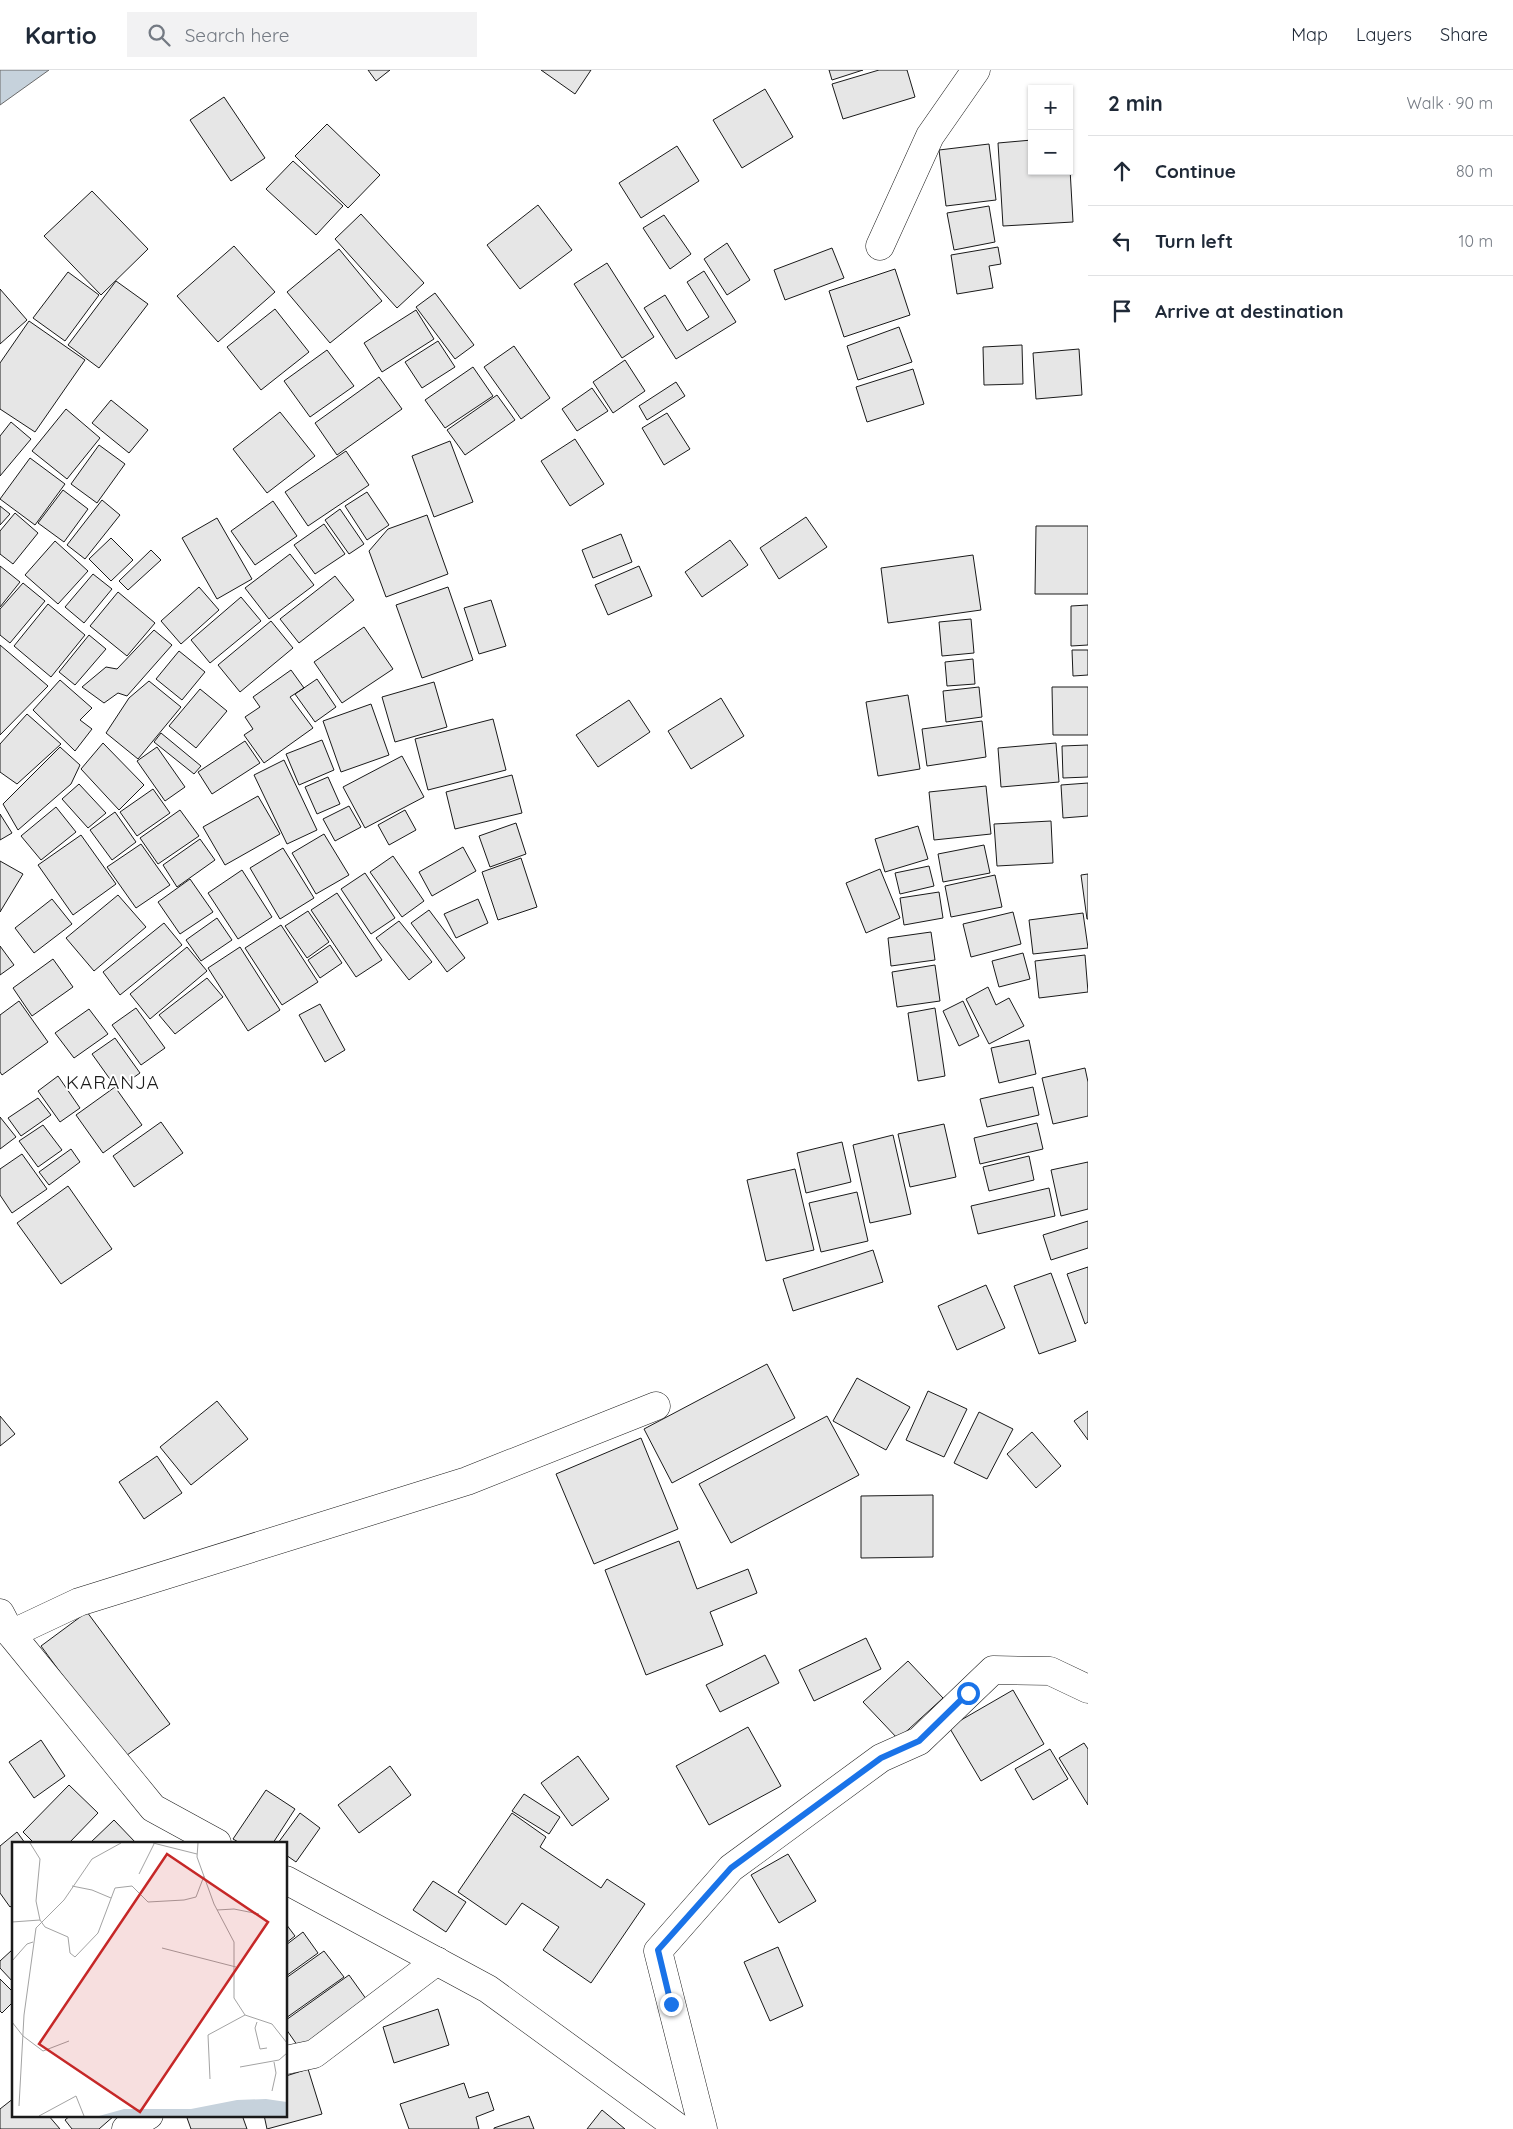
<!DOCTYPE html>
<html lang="en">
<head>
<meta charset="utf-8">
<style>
  :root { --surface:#fff; --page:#f2f2f3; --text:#1f2937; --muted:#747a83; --line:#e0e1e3 }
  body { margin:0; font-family:Quicksand,sans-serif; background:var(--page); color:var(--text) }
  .controls { position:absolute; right:15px; top:15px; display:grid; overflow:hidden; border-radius:0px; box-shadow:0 1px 4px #0004 }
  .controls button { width:45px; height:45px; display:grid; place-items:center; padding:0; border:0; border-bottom:1px solid var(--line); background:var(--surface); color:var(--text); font:25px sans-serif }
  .stop { position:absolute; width:15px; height:15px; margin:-11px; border:4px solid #1a73e8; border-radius:50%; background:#fff }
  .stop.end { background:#1a73e8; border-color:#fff; box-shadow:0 1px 5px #0008 }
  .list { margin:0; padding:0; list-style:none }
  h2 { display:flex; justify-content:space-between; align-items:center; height:65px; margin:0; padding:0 20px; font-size:21px }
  h2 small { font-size:16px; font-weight:400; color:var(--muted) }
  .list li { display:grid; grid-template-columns:32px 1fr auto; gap:15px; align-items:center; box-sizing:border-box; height:70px; padding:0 20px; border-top:1px solid var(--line) }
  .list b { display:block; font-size:19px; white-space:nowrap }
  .list em { font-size:16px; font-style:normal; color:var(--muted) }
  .icon { flex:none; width:28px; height:28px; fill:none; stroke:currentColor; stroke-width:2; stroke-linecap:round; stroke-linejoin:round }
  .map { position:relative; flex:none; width:1088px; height:2059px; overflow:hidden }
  header { display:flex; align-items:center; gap:30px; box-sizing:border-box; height:70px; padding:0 25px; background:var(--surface); border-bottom:1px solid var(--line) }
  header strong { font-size:24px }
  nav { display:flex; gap:28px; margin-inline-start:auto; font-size:18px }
  .search { width:350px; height:45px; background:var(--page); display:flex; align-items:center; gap:12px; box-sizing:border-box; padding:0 18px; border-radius:0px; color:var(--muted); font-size:19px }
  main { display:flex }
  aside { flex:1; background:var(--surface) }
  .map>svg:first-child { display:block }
</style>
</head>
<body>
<header>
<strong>Kartio</strong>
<div class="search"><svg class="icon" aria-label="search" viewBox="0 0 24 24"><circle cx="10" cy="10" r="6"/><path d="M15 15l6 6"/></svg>Search here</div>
<nav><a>Map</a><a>Layers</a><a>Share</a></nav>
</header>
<main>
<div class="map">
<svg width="1088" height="2059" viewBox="0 0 1088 2059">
  <rect width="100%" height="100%" fill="#fff"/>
  <path fill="#c6d2dc" stroke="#6a6a6a" d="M0,0h49l-49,35z"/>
  <path fill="#e6e6e6" stroke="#1a1a1a" d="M368,0h22l-14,11z
    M541,0h50l-16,24z
    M829,0h34l-31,10z
    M879,0h28l8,27 -72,22 -11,-35z
    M765,19l28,48 -51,31 -29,-48z
    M224,27l41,61 -34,23 -41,-61z
    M327,54l53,51 -32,33 -53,-52z
    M1032,70v31h37v-20l4,71 -70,4 -5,-83z
    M989,74l7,56 -50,6 -7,-56z
    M677,76l22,35 -58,37 -22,-35z
    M293,91l50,45 -27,29 -50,-46z
    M92,121l56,58 -47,46 -57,-59z
    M538,135l34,45 -52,39 -33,-44z
    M989,136l6,36 -41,8 -7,-37z
    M361,144l63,69 -27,25 -62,-69z
    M664,145l27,39 -21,15 -27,-41z
    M727,173l23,37 -23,15 -23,-36z
    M234,176l41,46 -57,50 -41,-46z
    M998,177l3,17 -12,2 4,22 -36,6 -6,-39z
    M832,178l12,30 -59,22 -11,-30z
    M339,179l43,52 -52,42 -43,-51z
    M607,193l47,74 -32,21 -48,-74z
    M895,199l15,46 -66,22 -15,-46z
    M704,201l32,51 -60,37 -32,-51 21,-13 22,36 22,-14 -22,-35z
    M68,202l31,23 -34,46 -32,-23z
    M116,211l32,23 -49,64 -31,-23z
    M0,219l27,31 -27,24z
    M435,223l39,52 -19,14 -39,-52z
    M275,239l34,43 -48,38 -34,-43z
    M416,240l18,29 -52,33 -18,-29z
    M29,251l56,39 -50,72 -35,-23v-46z
    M899,257l13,35 -54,18 -11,-34z
    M438,271l17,26 -33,21 -17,-26z
    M1022,275l1,39 -39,1 -1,-38z
    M514,276l36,52 -29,21 -37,-52z
    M1079,279l3,46 -46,4 -3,-46z
    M327,280l27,36 -44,31 -26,-36z
    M625,290l20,31 -32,22 -20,-31z
    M473,297l20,29 -48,32 -20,-28z
    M913,299l11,35 -57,18 -11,-35z
    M379,307l23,32 -65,46 -22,-32z
    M676,312l9,14 -38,24 -8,-14z
    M592,318l16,23 -31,20 -15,-22z
    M497,325l18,25 -50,35 -18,-25z
    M111,330l37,30 -19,23 -37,-30z
    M66,339l34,29 -33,41 -35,-28z
    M280,342l35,44 -48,37 -34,-44z
    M667,343l23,36 -26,16 -22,-37z
    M11,352l20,17 -31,37v-40z
    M575,369l29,45 -34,22 -29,-45z
    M450,371l23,61 -39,15 -22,-61z
    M99,375l26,19 -28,39 -26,-19z
    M346,381l23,34 -61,41 -23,-34z
    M30,388l35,26 -30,41 -35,-26z
    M63,420l25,19 -24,33 -26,-19z
    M367,422l22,33 -22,15 -22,-34z
    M102,430l18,15 -35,44 -18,-14z
    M273,431l24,35 -42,29 -24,-34z
    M0,436l10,8 -10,11z
    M340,439l24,35 -15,10 -24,-34z
    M15,443l23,20 -25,31 -13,-10v-23z
    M427,445l21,59 -62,23 -17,-46 19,-22z
    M806,447l21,30 -48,32 -19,-31z
    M217,448l35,61 -35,20 -35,-61z
    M324,454l21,30 -30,20 -21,-29z
    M1036,456h52v68h-53z
    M621,464l11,28 -39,16 -11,-28z
    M111,468l22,22 -22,21 -22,-22z
    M730,470l18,25 -46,32 -17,-25z
    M55,471l33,30 -30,33 -33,-29z
    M151,480l10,10 -33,30 -9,-9z
    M290,484l24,31 -45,34 -24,-31z
    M973,485l8,55 -93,13 -7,-55z
    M0,496l20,16 -20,25z
    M639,496l13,30 -44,19 -13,-30z
    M93,504l19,15 -28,34 -19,-16z
    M335,506l19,24 -55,43 -19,-24z
    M23,513l22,18 -35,42 -10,-8v-26z
    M199,517l20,23 -38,34 -20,-23z
    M448,517l25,73 -51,18 -26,-73z
    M118,522l37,31 -28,33 -37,-30z
    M241,527l20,24 -51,42 -19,-23z
    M491,530l15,46 -27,8 -15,-46z
    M48,534l37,31 -34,42 -37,-31z
    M1088,535v40l-17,1v-40z
    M971,549l3,34 -32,3 -3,-34z
    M271,551l22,27 -53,44 -22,-27z
    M364,557l29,42 -51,34 -28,-41z
    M154,560l18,15 -45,51 -9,-3 -14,10 -22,-16 24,-20 11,2z
    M89,565l17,14 -31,36 -16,-13z
    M0,575l48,41 -48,49z
    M1072,580h16v25l-15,1z
    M179,581l26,21 -23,28 -26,-21z
    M973,589l2,25 -28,2 -2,-24z
    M291,600l13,18 -14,9 23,31 -49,35 -20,-28 9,-6 -8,-12 15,-10 -7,-10z
    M317,609l19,28 -21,15 -20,-28z
    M60,610l32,28 -12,12 12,9 -17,22 -42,-41z
    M149,611l32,26 -43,52 -32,-26 23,-35z
    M434,612l13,45 -52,15 -13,-45z
    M979,617l3,30 -36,5 -3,-31z
    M1052,617h36v48h-35z
    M200,619l27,22 -31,37 -27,-22z
    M908,625l12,74 -42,7 -12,-74z
    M721,628l23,38 -53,33 -23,-38z
    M629,630l21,32 -52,35 -22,-32z
    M371,634l18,51 -48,17 -18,-51z
    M27,644l34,30 -44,40 -17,-12v-28z
    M493,649l13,51 -78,20 -13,-51z
    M982,651l4,36 -59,9 -5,-37z
    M161,663l40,33 -7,8 -40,-32z
    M322,670l12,30 -35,15 -13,-31z
    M245,671l15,22 -48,31 -14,-22z
    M103,673l41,42 -25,25 -38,-41z
    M1056,673l3,39 -58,5 -3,-39z
    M1088,675v32l-25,1 -1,-32z
    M60,677l20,18 -9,19 -53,46 -15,-26z
    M157,677l28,40 -20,14 -28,-40z
    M402,686l22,41 -59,31 -22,-41z
    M284,690l33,70 -30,14 -33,-69z
    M512,705l10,38 -67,16 -9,-37z
    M328,707l12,27 -23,10 -12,-27z
    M1088,713v33l-25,2 -2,-33z
    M79,714l27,29 -18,15 -26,-29z
    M986,716l5,48 -57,6 -5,-48z
    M153,719l17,24 -33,23 -17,-24z
    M258,726l22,38 -55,31 -22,-38z
    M349,736l12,21 -26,14 -12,-22z
    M56,737l20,25 -35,28 -20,-24z
    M180,740l19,26 -41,28 -18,-26z
    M405,740l11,20 -27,15 -11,-20z
    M115,742l21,30 -24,18 -22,-30z
    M0,744l12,19 -12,7z
    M1051,751l2,42 -56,3 -3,-42z
    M516,753l10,31 -36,13 -11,-31z
    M918,756l10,33 -43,13 -10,-33z
    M324,764l25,41 -33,19 -24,-41z
    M81,765l35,49 -43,31 -35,-50z
    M200,769l15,21 -38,27 -14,-22z
    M141,774l29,41 -34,23 -29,-41z
    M984,775l6,28 -47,9 -5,-28z
    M463,777l13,24 -44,25 -13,-24z
    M283,778l31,50 -34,21 -30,-51z
    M393,786l31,45 -22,16 -32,-45z
    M521,788l16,49 -39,13 -16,-48z
    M0,791l23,13 -23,38z
    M929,796l5,20 -34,8 -5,-21z
    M880,799l20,49 -34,15 -20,-50z
    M242,800l30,47 -34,22 -30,-46z
    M365,803l30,45 -24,16 -30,-45z
    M1088,804v45h-1l-6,-44z
    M995,805l7,32 -51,10 -6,-31z
    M190,809l23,33 -33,22 -22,-32z
    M939,822l4,26 -39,7 -4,-27z
    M337,823l45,67 -26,17 -45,-67z
    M118,825l28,32 -52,44 -28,-33z
    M52,829l20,25 -38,29 -19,-25z
    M478,829l10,24 -32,15 -12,-24z
    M429,840l36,48 -18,14 -36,-49z
    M308,841l21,31 -22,16 -22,-32z
    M1013,842l8,32 -50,13 -8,-33z
    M1083,843l5,35 -55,6 -4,-34z
    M217,848l15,22 -31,21 -15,-21z
    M399,851l33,41 -23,18 -33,-42z
    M164,853l18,22 -62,50 -17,-23z
    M281,855l37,57 -36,23 -37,-57z
    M931,862l4,28 -44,6 -3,-28z
    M330,875l12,18 -22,15 -12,-18z
    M0,876l14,19 -14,10z
    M187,877l20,24 -57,48 -20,-25z
    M240,877l40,63 -32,21 -40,-63z
    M1023,883l7,26 -31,8 -7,-26z
    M1085,885l3,37 -49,6 -4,-37z
    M53,889l20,28 -41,29 -19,-28z
    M935,895l5,36 -43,6 -5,-35z
    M207,908l16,19 -48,37 -16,-19z
    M988,917l8,18 13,-7 15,28 -35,18 -23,-45z
    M19,931l29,41 -46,33 -2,-3v-57z
    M963,931l16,35 -20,10 -16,-35z
    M320,934l25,46 -20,12 -26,-47z
    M136,938l29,40 -24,17 -29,-40z
    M935,938l10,68 -27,5 -10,-68z
    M89,939l19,25 -34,24 -19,-25z
    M115,968l25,35 -23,16 -25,-35z
    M1029,970l7,34 -37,9 -8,-35z
    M1085,998l3,14v34l-35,8 -11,-46z
    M58,1006l22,32 -20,14 -22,-31z
    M115,1017l27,38 -39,28 -27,-38z
    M1033,1017l6,28 -52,12 -7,-28z
    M38,1028l13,17 -30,21 -13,-18z
    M0,1047l16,20 -16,12z
    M161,1052l22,31 -49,34 -21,-31z
    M1037,1053l6,26 -63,15 -6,-26z
    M944,1054l12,53 -46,10 -12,-53z
    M43,1055l19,25 -24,17 -19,-26z
    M893,1065l18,79 -41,9 -17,-78z
    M842,1072l9,40 -45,11 -9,-40z
    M71,1079l9,13 -31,23 -10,-13z
    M22,1084l25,35 -35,24 -12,-18v-26z
    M1029,1086l5,24 -45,11 -6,-24z
    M1088,1092v47l-27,7 -10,-46z
    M795,1099l19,81 -48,11 -19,-81z
    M68,1116l44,63 -51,35 -44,-61z
    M1049,1118l6,28 -77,18 -7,-28z
    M857,1122l11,49 -47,11 -12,-49z
    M1088,1151v27l-37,12 -8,-25z
    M873,1180l10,32 -90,29 -10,-32z
    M1088,1197v55l-3,2 -18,-50z
    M1051,1203l25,68 -37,13 -25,-68z
    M986,1215l19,43 -48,22 -19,-44z
    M767,1294l28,54 -123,65 -28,-54z
    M857,1308l53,29 -24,43 -53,-29z
    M928,1321l39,18 -23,48 -38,-17z
    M217,1331l31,38 -57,46 -31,-38z
    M1088,1341v29l-14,-19z
    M979,1342l34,17 -26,50 -33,-16z
    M0,1346l15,18 -15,12z
    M827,1346l32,59 -128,68 -32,-59z
    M1032,1362l29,34 -25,22 -29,-34z
    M641,1368l37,91 -84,35 -38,-90z
    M157,1386l25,37 -38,26 -25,-37z
    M933,1425v62l-72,1v-62z
    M679,1471l18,48 51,-20 9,24 -47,19 13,33 -77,30 -41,-105z
    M87,1542l83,112 -47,34 -82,-112z
    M866,1568l15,31 -67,32 -15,-31z
    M765,1585l14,28 -59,29 -14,-27z
    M908,1591l35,37 -45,41 -35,-37z
    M1013,1620l31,54 -63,37 -32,-54z
    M748,1657l33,59 -72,39 -33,-59z
    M41,1670l24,36 -31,22 -25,-36z
    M1084,1673l4,6v56l-29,-47z
    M1050,1679l18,30 -35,21 -18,-31z
    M578,1686l31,43 -37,27 -31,-43z
    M390,1696l21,29 -52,38 -21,-28z
    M69,1715l29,28 -29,30h-35l-11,-11z
    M266,1720l29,19 -22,34h-33l-7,-4z
    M524,1724l36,23 -11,17 -37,-23z
    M300,1743l20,15 -24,34 -10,-7v-12h-8z
    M512,1743l34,24 -6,10 61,41 6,-9 38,25 -54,79 -48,-33 16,-23 -37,-24 -16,22 -48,-33z
    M114,1750l22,23h-46z
    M17,1762l8,11h-11v61l-4,3 -10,-14v-47z
    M788,1784l28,47 -37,22 -28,-48z
    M433,1811l33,21 -20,30 -33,-22z
    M286,1854l9,12 -9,7z
    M303,1862l15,21 -32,23v-31z
    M778,1877l25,59 -33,15 -26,-59z
    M12,1880l2,2v31l-14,-15v-7z
    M324,1881l20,26 -58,41v-40z
    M349,1905l20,28 -67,49 -16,-23v-9z
    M0,1909l14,14v8l-12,12 -2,-2z
    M438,1939l11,36 -55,18 -11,-36z
    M308,1999l14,45 -55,15 -3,-14h22v-39z
    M464,2013l5,15 19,-6 6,18 -18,7 3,12h-70l-9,-25z
    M14,2028v17h34l12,14h-60v-20z
    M602,2040l23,19h-38z
    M71,2045h44l-16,14h-27l-7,-9z
    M186,2045h56l5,14h-56z
    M529,2046l5,13h-40v-1z"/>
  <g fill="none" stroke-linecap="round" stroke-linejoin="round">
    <g stroke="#1a1a1a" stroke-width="29">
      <path id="minor" d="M880,176l50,-110 46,-66
        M11,1564l68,-32 388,-121 189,-75
        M286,1990l28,-6 123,-93
        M126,2059l23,-14
        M703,2059l-45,-178 73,-83 150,-110 38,-17 74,-71 57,1 38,18"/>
    </g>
    <g stroke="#1a1a1a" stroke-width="29">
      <path id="major" d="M0,1543l11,21 142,174 64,35
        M286,1810l202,109 192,140"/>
    </g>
    <use href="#minor" stroke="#fff" stroke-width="28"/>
    <use href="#major" stroke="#fff" stroke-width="28"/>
  </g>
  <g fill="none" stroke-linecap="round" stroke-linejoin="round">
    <path stroke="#1a73e8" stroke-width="6" d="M671,1934l-13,-54 73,-82 150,-110 38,-17 49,-48"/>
  </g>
  <g text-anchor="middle" stroke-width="4" stroke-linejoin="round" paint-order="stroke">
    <g font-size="19" letter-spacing="1" fill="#1a1a1a" stroke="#fff">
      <text x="113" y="1019">KARANJA</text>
    </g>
  </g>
  <g transform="translate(12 1772)">
    <rect width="275" height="275" fill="#fff"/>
    <path d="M254,257l21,3v14h-188l25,-7h67l46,-9z" fill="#c6d2dc"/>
    <path fill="none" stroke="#a3a3a3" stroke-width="1" d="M141,1l44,11M186,1l-1,14 17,47 20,38v56l11,17 27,9 15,19M127,32l15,-30M60,44l20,4 19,8M205,68l17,-1 25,5M28,78l5,7 23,10 2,16 5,4 23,-24 17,-45 17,-2 16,16 36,-2 12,-3 8,-21M0,80l28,-2 -4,-19 4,-42 -10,-16M150,106l74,19M0,119l15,-17 6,-2M0,180l11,14 20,15 26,-10M245,180l-2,6 5,21 7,-1M228,225l39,-7 8,-7M198,237l-2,-44 37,-20M260,249l4,-18 -2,-11M7,264l5,-91 12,-87 28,-28 28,-41 29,-16M27,274l37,-20 8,20"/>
    <path fill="#c62828" fill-opacity="0.15" stroke="#c62828" stroke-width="2.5" d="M155,12l101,68 -128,190 -101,-68z"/>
    <rect width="275" height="275" fill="none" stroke="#1a1a1a" stroke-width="2.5"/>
  </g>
</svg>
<div class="controls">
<button>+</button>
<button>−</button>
</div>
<div class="stop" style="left:968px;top:1623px"></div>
<div class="stop end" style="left:671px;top:1934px"></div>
</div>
<aside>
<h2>2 min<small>Walk · 90 m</small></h2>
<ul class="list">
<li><svg class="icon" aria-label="ahead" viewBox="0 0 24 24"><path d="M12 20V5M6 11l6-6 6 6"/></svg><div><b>Continue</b></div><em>80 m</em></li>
<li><svg class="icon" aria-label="left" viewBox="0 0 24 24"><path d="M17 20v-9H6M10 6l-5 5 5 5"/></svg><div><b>Turn left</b></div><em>10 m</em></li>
<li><svg class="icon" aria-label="arrive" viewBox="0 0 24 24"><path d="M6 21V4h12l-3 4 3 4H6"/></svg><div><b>Arrive at destination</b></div></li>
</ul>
</aside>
</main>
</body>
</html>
